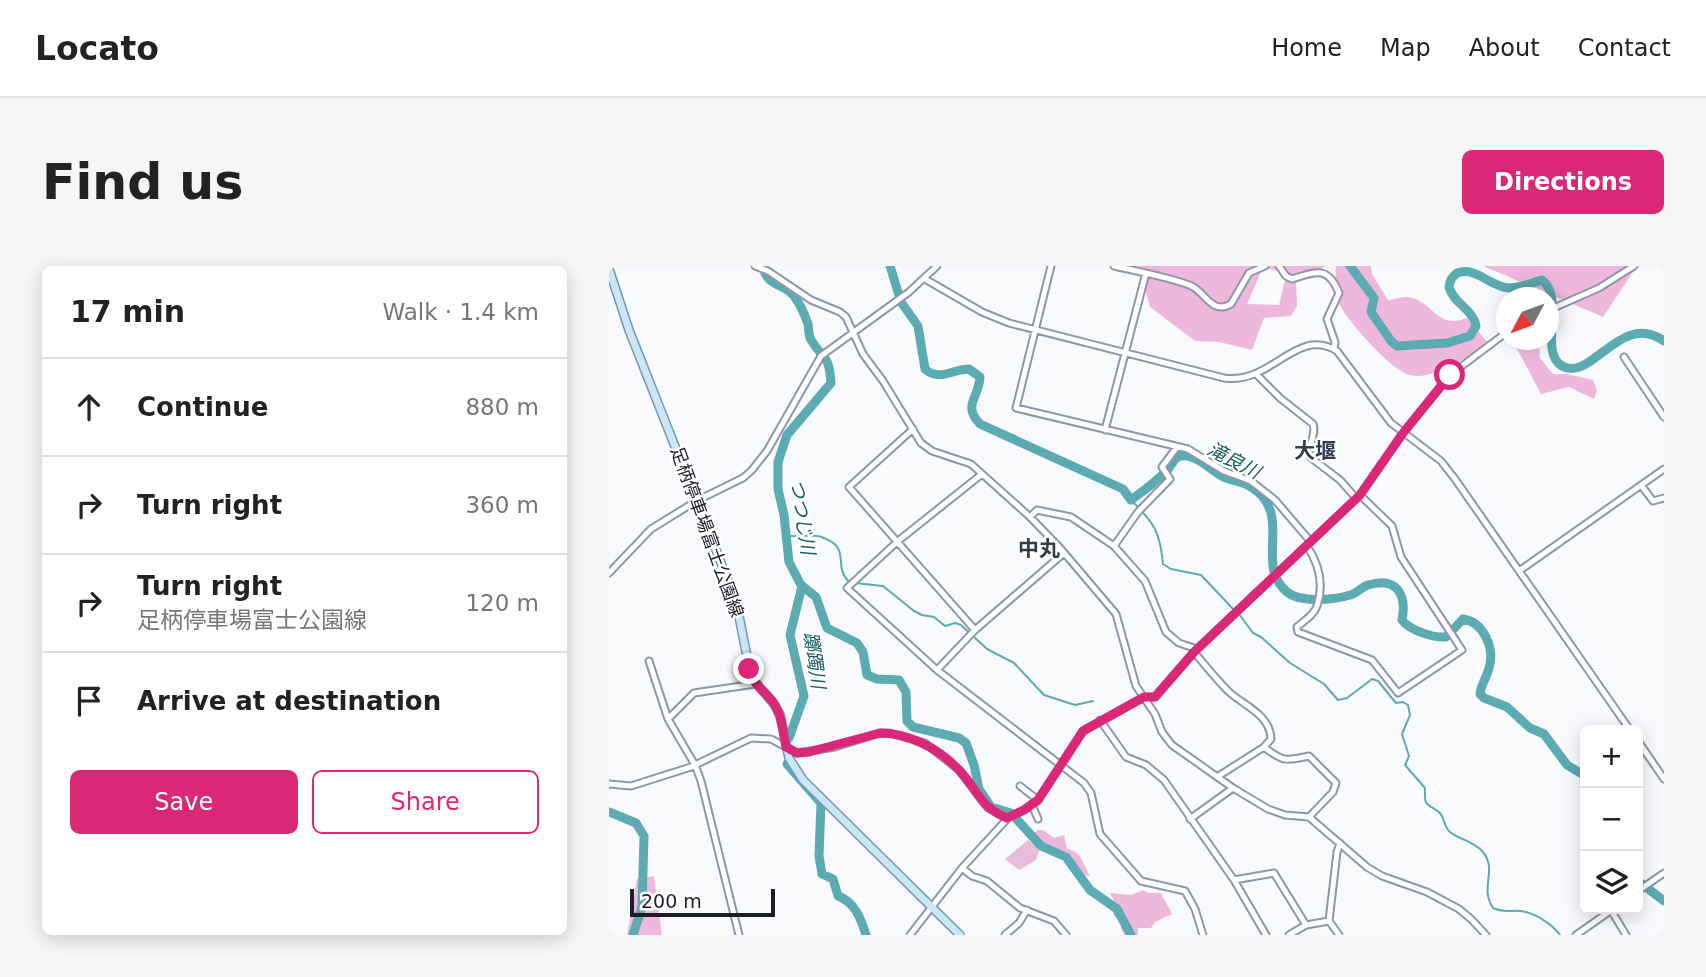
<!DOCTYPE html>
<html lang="en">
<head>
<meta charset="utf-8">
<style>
  :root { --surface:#fff; --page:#f6f6f6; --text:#222; --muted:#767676; --line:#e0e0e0; --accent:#db2777 }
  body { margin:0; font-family:"DejaVu Sans","Noto Sans JP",sans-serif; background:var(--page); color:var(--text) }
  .controls { position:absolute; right:21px; bottom:21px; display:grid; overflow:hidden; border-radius:10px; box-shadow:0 4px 18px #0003 }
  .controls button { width:63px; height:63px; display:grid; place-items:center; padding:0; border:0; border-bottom:2px solid var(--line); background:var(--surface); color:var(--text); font:35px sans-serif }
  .compass { position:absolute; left:887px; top:21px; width:63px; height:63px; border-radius:50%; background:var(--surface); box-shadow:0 4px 18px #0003; rotate:229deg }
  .scale { position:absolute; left:21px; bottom:18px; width:145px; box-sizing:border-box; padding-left:7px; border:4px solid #1b1e26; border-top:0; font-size:19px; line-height:24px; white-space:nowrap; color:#1b1e26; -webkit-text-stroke:5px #fff; paint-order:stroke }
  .stop { position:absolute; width:21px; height:21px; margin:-16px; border:5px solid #db2777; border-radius:50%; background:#fff }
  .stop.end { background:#db2777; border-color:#fff; box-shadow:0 2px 7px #0008 }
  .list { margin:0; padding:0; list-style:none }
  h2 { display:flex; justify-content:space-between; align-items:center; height:91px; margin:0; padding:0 28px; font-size:30px }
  h2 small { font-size:23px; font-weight:400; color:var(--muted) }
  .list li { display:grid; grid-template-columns:46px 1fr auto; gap:21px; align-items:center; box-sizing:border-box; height:98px; padding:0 28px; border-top:2px solid var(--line) }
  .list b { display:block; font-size:26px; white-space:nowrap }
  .list p { margin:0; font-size:23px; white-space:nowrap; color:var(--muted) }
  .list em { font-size:23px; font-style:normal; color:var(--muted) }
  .actions { display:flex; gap:14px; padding:21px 28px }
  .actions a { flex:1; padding:16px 0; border:2px solid var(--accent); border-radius:10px; text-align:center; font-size:24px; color:var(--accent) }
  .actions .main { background:var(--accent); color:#fff }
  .icon { flex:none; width:38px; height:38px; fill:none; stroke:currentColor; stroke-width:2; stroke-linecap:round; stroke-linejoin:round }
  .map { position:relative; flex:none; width:1055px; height:669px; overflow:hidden; border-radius:10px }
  header { display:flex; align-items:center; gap:42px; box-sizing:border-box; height:98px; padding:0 35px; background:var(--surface); border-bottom:2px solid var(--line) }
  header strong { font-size:33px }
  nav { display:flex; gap:38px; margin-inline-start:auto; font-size:24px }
  .intro { display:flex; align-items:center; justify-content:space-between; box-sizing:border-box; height:168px; padding:0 42px }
  h1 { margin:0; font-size:49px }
  .button { padding:18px 32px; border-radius:10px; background:var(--accent); color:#fff; font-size:24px; font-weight:700 }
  main { display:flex; gap:42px; padding:0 42px }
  aside { flex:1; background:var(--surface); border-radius:10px; box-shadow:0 4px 18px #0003 }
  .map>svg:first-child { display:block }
</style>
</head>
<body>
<header>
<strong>Locato</strong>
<nav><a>Home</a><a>Map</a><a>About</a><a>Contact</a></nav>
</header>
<div class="intro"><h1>Find us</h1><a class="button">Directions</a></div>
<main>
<aside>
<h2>17 min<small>Walk · 1.4 km</small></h2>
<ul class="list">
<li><svg class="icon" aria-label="ahead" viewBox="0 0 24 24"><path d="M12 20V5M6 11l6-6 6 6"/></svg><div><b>Continue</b></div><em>880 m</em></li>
<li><svg class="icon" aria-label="right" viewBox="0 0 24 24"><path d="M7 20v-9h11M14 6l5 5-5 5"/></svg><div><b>Turn right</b></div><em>360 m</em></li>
<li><svg class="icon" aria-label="right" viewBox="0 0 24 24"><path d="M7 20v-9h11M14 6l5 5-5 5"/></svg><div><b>Turn right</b><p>足柄停車場富士公園線</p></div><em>120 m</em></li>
<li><svg class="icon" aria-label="arrive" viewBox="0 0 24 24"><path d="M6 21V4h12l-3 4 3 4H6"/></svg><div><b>Arrive at destination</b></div></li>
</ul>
<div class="actions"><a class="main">Save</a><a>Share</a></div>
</aside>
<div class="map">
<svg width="1055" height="669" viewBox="0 0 1055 669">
  <rect width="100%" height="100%" fill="#f8fafe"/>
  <path fill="#e9bcda" d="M419,574l12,9 -4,11 -17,10 -14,-11z"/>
  <path fill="#eeb8dc" d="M529,0h188l-20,13 -43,-12 -16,37 32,1 7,-29 10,3 1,27 -6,10 -27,2 -12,32 -33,-8 -24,-1 -45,-34z
    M727,0h35l1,8 16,26c6,0 12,-3 18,-3 26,1 30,34 61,21l21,25c-18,12 -54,38 -78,32 -17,-3 -64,-55 -71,-72 -5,-11 -4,-25 -3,-37z
    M874,0h154l-34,51z
    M907,74h23l1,18 13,16h14l26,6 4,11 -3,8 -25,-12 -28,7 -26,-49z
    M429,564h5l11,8 10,-3 3,14c15,2 16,15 23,27l-8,-1 -24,-21 -16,-6 -9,-14z
    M45,610l8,59h-35l10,-56z
    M534,624l5,3h13l11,21 -17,8 -4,6h-13v7h-14l-5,-13 -6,-8 1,-13 -4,-8 21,2z"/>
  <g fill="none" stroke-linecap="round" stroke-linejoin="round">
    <path stroke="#5cabb2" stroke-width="2" d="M522,234c23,23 29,31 32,64l8,5 30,6 34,36
      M177,269c13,4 25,-3 38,3 28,11 8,27 25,44
      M246,317l28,3 31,25 8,4 12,2 11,9 10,-3 6,2 26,24 27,14 30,32 31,10 18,-4
      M630,348l14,19 8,4 29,26 34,21 14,16 9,-2 25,-19 6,2 18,22 7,-1 5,3 2,10 -8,19 7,22 -4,9 20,23c-1,22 3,14 15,25 5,6 4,14 10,19 10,8 24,9 33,20 15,19 -4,35 10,56 10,5 18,2 28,3 14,2 31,13 39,24"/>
    <path stroke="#5cabb2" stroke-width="9" d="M154,0c4,23 23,16 33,33 5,6 9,17 12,25 1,5 0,11 3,16 13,21 18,14 20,43l-44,52 -9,27v27l6,26 5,47 12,23 15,12 11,31 30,15 6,9 4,23 10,4 22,1 7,12 1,29 6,6 46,11 7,5 8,22 5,24 12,18 20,6 30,33 25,11 24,33 27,19 14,26
      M281,0l11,36 17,24 7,43c14,13 28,0 44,0l11,8c-1,21 -18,28 0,47l143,65 8,11c12,-9 27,-19 37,-31 4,-4 5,-9 10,-12 5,-2 11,-1 16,1 11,4 20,15 32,20 8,3 18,4 25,9 44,27 2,77 36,105 13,11 47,8 63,3 7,-2 12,-8 18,-10 29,-9 39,10 34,35 7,10 31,18 44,17l17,-18c21,3 32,30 26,49 -2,9 -8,16 -9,26l4,4 23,9 23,21 14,6 23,31 18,11
      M741,0l24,32 -3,14 20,29 6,5 50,-3 23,-7 6,-10c-3,-17 -23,-23 -27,-39 1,-7 3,-10 8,-14 19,-7 33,14 52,15 10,0 23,-5 33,-8 24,18 -4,72 20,86 30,17 58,-56 102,-25
      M180,472l15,-42 -14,-61 12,-49
      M178,498l34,39 -2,53 3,18 11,5 5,17c17,6 23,23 28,39
      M0,546l27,11 8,13 -2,71 -9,28
      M1029,615l26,20"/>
    <g stroke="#8f96ab" stroke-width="9">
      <path id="minor" d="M146,0l13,5 43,29 29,12 6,5 17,37 20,27 38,62 11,8 39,13 59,53 30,31 56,66 20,72 19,28 7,18 10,13 61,43 35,21 17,6 24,2 58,50 15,9 45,16 32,17 12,10 15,16
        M442,0l-35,142 172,41 36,22 27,10 24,19 36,42
        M505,0c17,4 70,14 81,22 12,9 19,26 36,16l18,-31 16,-7
        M670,0l7,10 6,3c25,-8 36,-13 47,14l-12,26 8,23 -1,7
        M316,13l57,33 27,11 215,55c48,7 72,-52 113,-27l54,72 50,38 14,18 175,251
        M940,44l50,-22 35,-22
        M1015,91l40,60
        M647,108l24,24 33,26c4,12 -6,21 -3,33l30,23 16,18
        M304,163l-64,58 126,143
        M496,164l41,-157
        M373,208l-84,67 -51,47 90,82 147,113 7,10 9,41 41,47 44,10 10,18 8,26
        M1032,219l12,16 11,-3
        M421,251l7,-7 34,7 43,29 31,35 21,51 13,11 18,6
        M505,280l24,-34 32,-33 -8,-12 15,-20
        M698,280c12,18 17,39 10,60 -3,9 -13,15 -20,21l1,5 74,28 26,33 64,-43 -61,-93 -9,-31 -32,-31
        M910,305l145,-102
        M0,307l42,-44 47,-29 45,-22 9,-8 15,-19 54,-95 88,-64 28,-26
        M585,386c11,13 22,27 34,39 16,15 42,23 43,48l-7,8
        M40,395l19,58
        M328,404l38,-40 89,-77
        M491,454l26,37 20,8 18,15 70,100 32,55
        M1029,475l26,38
        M86,499l56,-27 20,1 26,14 38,-6 45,-14h10l35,10 34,27 29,38 20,10
        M608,511l47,-30c19,15 22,14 45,9l27,27 -3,9 -24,25
        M0,518l22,2 63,-20
        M411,520l18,14
        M423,539l6,14
        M581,553l43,-31
        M353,602l10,8 15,5 33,27 34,13 12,14
        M625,614l40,-7 32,52
        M1029,625l26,-18
        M1002,644l15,25
        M130,669l-38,-154 -6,-16 -27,-46 26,-26 61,-9
        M301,669l52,-67 46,-50 16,-8 14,-10 45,-69 61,-34h11l39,-45 166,-157 43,-62 47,-58 57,-43
        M396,669l14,-12 8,-13
        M680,669l17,-10 23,-4
        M730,669l-10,-14 8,-69 3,-9
        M967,669l37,-26"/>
    </g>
    <g stroke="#7696ac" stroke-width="10">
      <path id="major" d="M0,3l20,61 107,271 15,76 23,27 6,11 9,43 14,22 157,155"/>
    </g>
    <use href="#minor" stroke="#fff" stroke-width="5"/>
    <use href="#major" stroke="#cae6f8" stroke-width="7"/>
  </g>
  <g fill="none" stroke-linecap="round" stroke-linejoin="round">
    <path stroke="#db2777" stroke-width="9" d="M140,403c4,16 15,21 24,33 9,13 10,30 13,45l11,6 12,-1 71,-19c28,0 58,15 78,36 20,20 20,37 49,49l17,-8 14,-10 45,-69 61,-34h11l39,-45 166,-157 43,-62 47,-58"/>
  </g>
  <g text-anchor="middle" stroke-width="5" stroke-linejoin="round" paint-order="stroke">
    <g font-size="18" fill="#1b1e26" stroke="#fff">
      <text transform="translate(98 266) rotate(70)" y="6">足柄停車場富士公園線</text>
    </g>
    <g font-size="19" font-style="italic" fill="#185b60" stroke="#fff">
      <text transform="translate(625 194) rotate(27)" y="7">滝良川</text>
      <text transform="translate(194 251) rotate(81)" y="7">つつじ川</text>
      <text transform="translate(206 394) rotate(82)" y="7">躑躅川</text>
    </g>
    <g font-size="21" font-weight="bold" fill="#353b4d" stroke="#fff">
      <text x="706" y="192">大堰</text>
      <text x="430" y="290">中丸</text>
    </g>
  </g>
</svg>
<div class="controls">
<button>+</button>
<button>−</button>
<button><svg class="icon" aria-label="layers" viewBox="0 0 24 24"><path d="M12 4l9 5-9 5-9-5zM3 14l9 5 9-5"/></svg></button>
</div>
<svg class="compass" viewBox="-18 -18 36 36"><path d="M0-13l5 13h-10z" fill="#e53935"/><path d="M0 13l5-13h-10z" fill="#767676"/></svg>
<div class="scale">200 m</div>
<div class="stop" style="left:841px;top:109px"></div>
<div class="stop end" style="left:140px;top:403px"></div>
</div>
</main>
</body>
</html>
